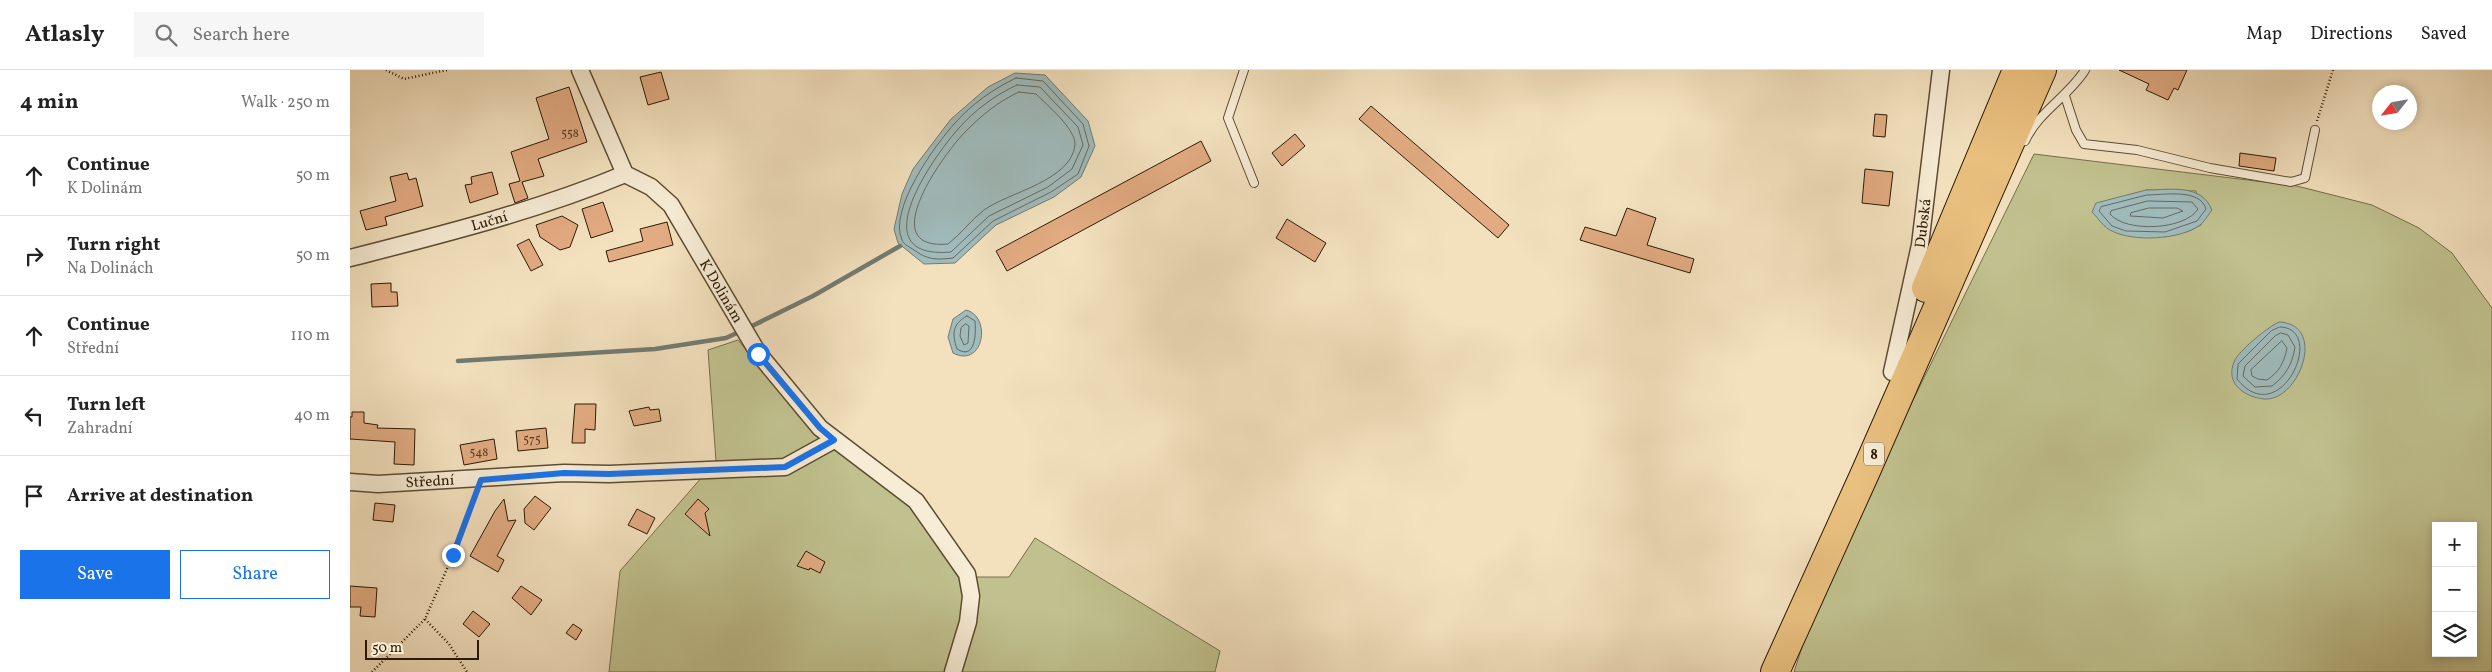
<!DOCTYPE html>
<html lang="en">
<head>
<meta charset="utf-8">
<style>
  :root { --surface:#fff; --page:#f6f6f6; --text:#222; --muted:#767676; --line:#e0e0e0; --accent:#1a73e8 }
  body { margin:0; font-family:Vollkorn,serif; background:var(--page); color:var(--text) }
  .controls { position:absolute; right:15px; bottom:15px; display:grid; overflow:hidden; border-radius:0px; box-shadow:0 2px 8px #0003 }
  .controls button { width:45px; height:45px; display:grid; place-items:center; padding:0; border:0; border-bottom:1px solid var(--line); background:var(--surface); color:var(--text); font:25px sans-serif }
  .compass { position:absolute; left:2022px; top:15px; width:45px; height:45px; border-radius:50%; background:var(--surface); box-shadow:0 2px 8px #0003; rotate:239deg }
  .scale { position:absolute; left:15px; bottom:12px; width:114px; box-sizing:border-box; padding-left:5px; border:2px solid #2c1a03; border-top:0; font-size:14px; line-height:18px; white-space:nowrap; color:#2c1a03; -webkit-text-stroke:4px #f7ecd5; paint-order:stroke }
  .stop { position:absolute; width:15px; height:15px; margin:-11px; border:4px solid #1a73e8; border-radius:50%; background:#fff }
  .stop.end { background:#1a73e8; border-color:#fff; box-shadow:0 1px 5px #0008 }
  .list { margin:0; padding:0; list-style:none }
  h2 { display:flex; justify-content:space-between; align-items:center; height:65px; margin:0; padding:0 20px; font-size:21px }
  h2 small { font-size:16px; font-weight:400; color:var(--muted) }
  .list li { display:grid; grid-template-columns:32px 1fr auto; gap:15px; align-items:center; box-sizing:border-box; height:80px; padding:0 20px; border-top:1px solid var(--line) }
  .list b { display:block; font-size:19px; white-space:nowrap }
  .list p { margin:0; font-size:16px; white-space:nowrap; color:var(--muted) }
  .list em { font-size:16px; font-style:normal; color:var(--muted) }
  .actions { display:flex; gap:10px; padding:15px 20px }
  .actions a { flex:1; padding:11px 0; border:1px solid var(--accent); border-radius:0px; text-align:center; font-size:18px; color:var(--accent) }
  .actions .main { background:var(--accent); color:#fff }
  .icon { flex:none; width:28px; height:28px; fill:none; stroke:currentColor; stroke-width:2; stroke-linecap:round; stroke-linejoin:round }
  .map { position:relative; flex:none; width:2142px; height:602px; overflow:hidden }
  header { display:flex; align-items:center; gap:30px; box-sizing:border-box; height:70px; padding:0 25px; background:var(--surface); border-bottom:1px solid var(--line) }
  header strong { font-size:24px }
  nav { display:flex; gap:28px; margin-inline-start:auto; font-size:18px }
  .search { width:350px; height:45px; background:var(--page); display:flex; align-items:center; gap:12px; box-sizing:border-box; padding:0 18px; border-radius:0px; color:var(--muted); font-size:19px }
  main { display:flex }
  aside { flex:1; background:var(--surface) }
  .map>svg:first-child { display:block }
</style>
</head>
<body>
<header>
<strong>Atlasly</strong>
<div class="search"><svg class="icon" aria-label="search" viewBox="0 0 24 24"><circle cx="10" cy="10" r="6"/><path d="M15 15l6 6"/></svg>Search here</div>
<nav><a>Map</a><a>Directions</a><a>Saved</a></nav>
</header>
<main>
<aside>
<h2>4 min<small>Walk · 250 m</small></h2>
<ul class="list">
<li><svg class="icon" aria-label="ahead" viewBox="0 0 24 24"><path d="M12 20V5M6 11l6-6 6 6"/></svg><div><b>Continue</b><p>K Dolinám</p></div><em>50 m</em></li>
<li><svg class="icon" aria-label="right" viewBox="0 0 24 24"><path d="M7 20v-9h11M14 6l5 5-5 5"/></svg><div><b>Turn right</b><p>Na Dolinách</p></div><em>50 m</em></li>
<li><svg class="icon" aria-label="ahead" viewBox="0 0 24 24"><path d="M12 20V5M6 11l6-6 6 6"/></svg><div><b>Continue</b><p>Střední</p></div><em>110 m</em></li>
<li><svg class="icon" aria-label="left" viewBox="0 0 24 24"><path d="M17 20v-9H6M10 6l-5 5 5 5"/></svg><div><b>Turn left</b><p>Zahradní</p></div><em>40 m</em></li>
<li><svg class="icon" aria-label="arrive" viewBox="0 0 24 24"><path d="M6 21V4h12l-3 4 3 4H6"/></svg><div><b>Arrive at destination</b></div></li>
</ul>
<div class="actions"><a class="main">Save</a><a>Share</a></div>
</aside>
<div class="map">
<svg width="2142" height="602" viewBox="0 0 2142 602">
  <rect width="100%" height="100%" fill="#f3e1be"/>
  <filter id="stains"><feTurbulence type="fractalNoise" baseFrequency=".004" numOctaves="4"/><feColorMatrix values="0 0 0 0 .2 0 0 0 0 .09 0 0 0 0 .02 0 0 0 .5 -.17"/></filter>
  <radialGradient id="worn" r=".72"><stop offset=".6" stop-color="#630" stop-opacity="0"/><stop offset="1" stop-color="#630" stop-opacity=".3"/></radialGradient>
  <path fill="#c0c18e" stroke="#766e48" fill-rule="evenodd" d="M1684,84l263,32 75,19 47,23 33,25 40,55v364h-698l9,-28 84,-191zM1796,120l50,1 5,34 -12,6 -24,6zM2086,456h37v127h-37z
    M388,270l79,97 93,69 51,71h48l26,-39 185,113 -5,21h-606l11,-101 96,-110 -8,-111z"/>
  <path fill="#a0bbbc" stroke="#727b72" d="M665,3l30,2 43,46 7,25 -14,31 -27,20 -58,28 -41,38 -31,1 -26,-21 -4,-14 8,-35 11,-25 38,-50 37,-32z
    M1796,120c24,0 55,-7 66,20 -4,5 -8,12 -12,15 -20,15 -67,17 -88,6 -8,-3 -14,-13 -20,-19l4,-9z
    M616,240c26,6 18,59 -13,43l-5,-16 5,-18z
    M1929,252c49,2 20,80 -15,77 -19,-2 -39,-15 -30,-37 4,-11 34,-35 45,-40z"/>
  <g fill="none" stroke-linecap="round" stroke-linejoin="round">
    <path stroke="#666a60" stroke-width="1" d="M666,8l27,3 40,43 6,22 -11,28 -27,18 -58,29 -40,37c-17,2 -25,2 -39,-8 -4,-3 -10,-5 -12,-10 -14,-30 33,-95 53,-117 17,-19 38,-34 61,-45z
      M667,15l23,2 38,40 5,18 -11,24 -24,18 -59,29 -38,36c-91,8 -18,-95 8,-124 16,-18 36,-33 58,-43z
      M669,22l17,2c11,11 40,35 39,51 -4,36 -66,47 -91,65 -13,10 -23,24 -36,34 -75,7 -4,-91 18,-113 16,-16 33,-30 53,-39z
      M1797,125c17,0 53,-7 59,14l-9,12 -32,11 -39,-1 -14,-5 -13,-15 2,-4z
      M1798,131l44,1 6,7c-13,21 -72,24 -88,5l1,-3z
      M1799,138h28l6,3 -20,7 -33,-2 1,-3z
      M617,246l8,5c1,11 1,40 -18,28 -5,-15 -5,-25 10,-33z
      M616,254l3,2 -1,17 -4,2 -4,-9 1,-8z
      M1930,257c48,1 0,106 -43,52l1,-15 33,-33z
      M1931,263l7,2 7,12c-3,18 -9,28 -23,39l-17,1 -12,-11 2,-10 30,-30z
      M1932,271l5,7c-3,15 -8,24 -20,32l-9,-1 -6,-3 -1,-6z"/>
    <path stroke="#727b72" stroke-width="4.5" d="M398,258l65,-32 87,-50
      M108,291l197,-12 71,-11 15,-7"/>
  </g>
  <path fill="#e2ab82" stroke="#2c1a03" d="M1769,0h68l-9,20 -4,-2 -6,12 -22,-10 3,-6z
    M311,2l8,27 -21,6 -8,-28z
    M219,17l18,55 -49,17 6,17 -22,6 6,16 -13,5 -6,-19 11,-3 -9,-29 38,-13 -13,-41z
    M1021,36l138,119 -11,13 -139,-119z
    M1525,44l12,1 -2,22 -12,-1z
    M945,64l10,12 -23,20 -10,-13z
    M851,71l10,20 -204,110 -11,-20z
    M1890,83l36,5 -2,13 -35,-5z
    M1515,99l28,3 -4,34 -27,-3z
    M142,102l6,22 -28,9 -5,-18 7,-1 -1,-7z
    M57,103l2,7 7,-2 7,28 -38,11 2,8 -21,5 -6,-19 36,-10 -6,-24z
    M253,132l10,29 -22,7 -9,-29z
    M1277,138l29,10 -9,27 47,14 -4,14 -110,-33 5,-13 31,9z
    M212,146l16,9 -8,22 -10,3 -20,-13 -4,-12z
    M937,149l39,24 -11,19 -39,-24z
    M317,152l6,23 -64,17 -3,-11 37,-10 -3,-12z
    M179,169l14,26 -12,6 -14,-26z
    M41,213v9h6l1,14 -26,1 -1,-23z
    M225,334h21l-1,26 -10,-1v14h-13z
    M299,337l1,3 9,-1 2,12 -27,5 -5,-15z
    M2,342h12v11l14,2 -1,3 38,1 -1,36 -20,-1 1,-22 -45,-3v-22h2z
    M196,358l2,20 -30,3 -2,-20z
    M144,369l3,20 -33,6 -4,-20z
    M185,426l16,12 -17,22 -9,-7 -1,-14z
    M154,429l4,22 8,-1 -19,36 7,4 -6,12 -28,-16 25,-45z
    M348,429l11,10 -4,4 5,23 -25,-22z
    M25,433l20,2 -2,17 -20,-2z
    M287,439l18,9 -8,16 -19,-9z
    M456,481l19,11 -5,11 -10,-5 -1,2 -12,-4z
    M0,516l27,2 -2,29 -15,-1 1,-9h-11z
    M171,516l21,14 -11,15 -19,-17z
    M123,541l17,13 -11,13 -16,-13z
    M223,554l9,6 -6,10 -10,-7z"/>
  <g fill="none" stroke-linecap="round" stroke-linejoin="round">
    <g stroke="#5e4c32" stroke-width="10">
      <path id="lane" d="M894,0l-16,48 26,65
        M1715,26l11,34 8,14 53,6 73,18 81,14 14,-4 10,-48
        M1675,71c13,-29 43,-44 60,-71"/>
    </g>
    <g stroke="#5e4c32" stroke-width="19">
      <g id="street">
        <path id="s1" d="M230,0l45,104 26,13 20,18 87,148 62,75 96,73 51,73 4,22 -3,26 -15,50"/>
        <path id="s2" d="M0,188c94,-24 186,-47 275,-84"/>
        <path id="s3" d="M1542,302l28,-127 21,-175"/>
        <path id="s4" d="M0,412l28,2 186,-11 45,1 176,-7 49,-27"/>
      </g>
    </g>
    <g stroke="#2c1a03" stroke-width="30">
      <path id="highway" d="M1576,218l91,-218
        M1425,602l91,-201 176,-401"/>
    </g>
    <path stroke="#2c1a03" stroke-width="2.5" stroke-dasharray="1 2.5" stroke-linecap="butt" d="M36,0l18,9 43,-9
      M1967,51l16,-51
      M75,549l24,25 18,28
      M22,602l53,-53 28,-64 23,-62"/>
    <use href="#lane" stroke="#f7ecd5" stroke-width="8"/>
    <use href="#street" stroke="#f7ecd5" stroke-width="16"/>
    <use href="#highway" stroke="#eac07f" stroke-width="28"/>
  </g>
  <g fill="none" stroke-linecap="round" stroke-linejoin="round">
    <path stroke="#1a73e8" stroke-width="6" d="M103,485l28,-75 83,-7 45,1 176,-7 49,-27 -14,-12 -62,-74"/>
  </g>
  <g text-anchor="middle" stroke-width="4" stroke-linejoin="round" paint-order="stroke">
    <g font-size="12" fill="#5a3e23">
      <text x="220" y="67">558</text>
      <text x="182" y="373">575</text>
      <text x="129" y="386">548</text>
    </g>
    <rect fill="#f7ecd5" stroke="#695942" stroke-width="1" x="1514" y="372.5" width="20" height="23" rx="4"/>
    <g font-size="14" font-weight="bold" fill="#2c1a03">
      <text x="1524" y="389">8</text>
    </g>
    <g font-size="15" fill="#2c1a03" stroke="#f7ecd5">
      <text dy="5" stroke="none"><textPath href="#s2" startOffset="144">Luční</textPath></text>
      <text dy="5" stroke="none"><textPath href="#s3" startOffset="152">Dubská</textPath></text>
      <text dy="5" stroke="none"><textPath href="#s1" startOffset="269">K Dolinám</textPath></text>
      <text dy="5" stroke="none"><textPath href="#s4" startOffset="80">Střední</textPath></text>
    </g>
  </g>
  <rect width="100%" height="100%" filter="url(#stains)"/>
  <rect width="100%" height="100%" fill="url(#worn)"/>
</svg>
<div class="controls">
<button>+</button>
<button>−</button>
<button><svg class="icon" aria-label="layers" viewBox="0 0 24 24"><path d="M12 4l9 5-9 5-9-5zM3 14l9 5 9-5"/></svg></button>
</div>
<svg class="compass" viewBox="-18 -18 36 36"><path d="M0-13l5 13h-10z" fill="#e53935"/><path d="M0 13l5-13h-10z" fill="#767676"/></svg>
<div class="scale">50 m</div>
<div class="stop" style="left:408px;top:284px"></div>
<div class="stop end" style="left:103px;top:485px"></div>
</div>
</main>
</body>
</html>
